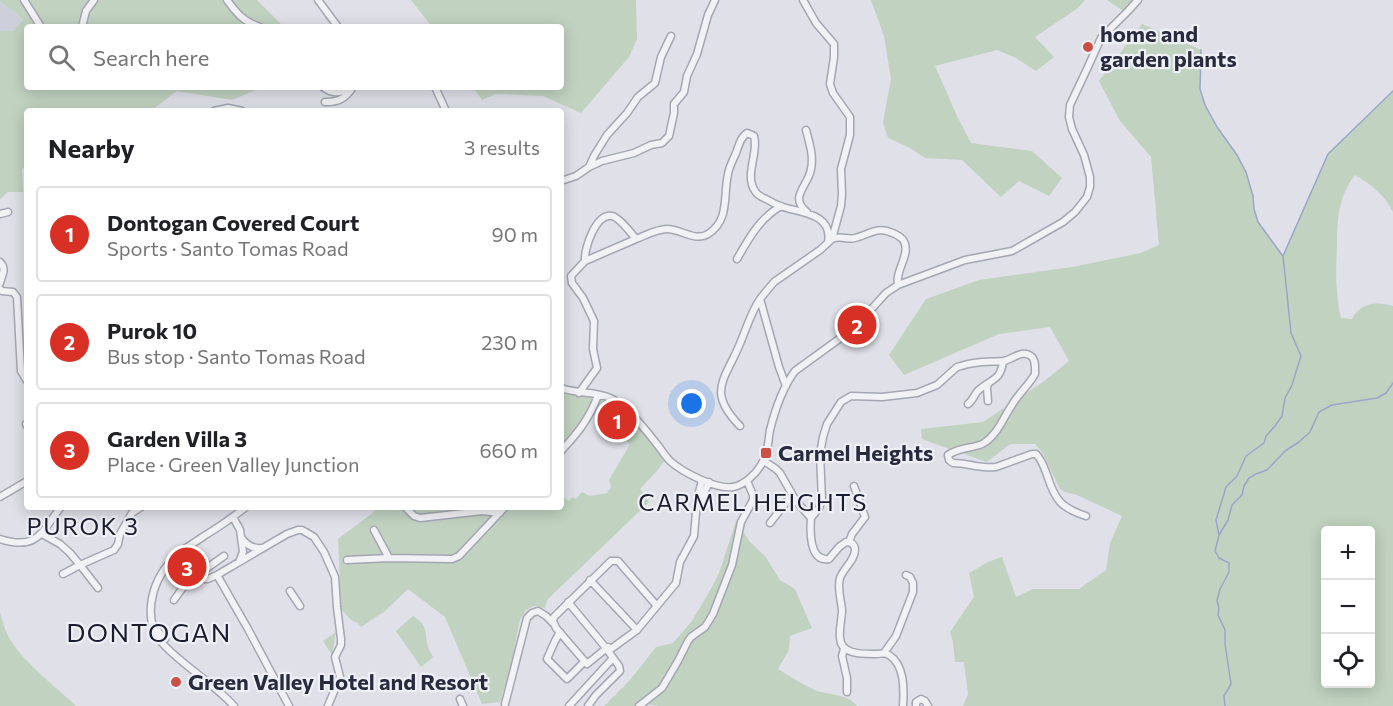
<!DOCTYPE html>
<html lang="en">
<head>
<meta charset="utf-8">
<style>
  :root { --surface:#fff; --page:#f6f6f6; --text:#202124; --muted:#757577; --line:#e0e0e0; --accent:#d93025 }
  body { margin:0; font-family:Commissioner,sans-serif; background:var(--page); color:var(--text) }
  .controls { position:absolute; right:18px; bottom:18px; display:grid; overflow:hidden; border-radius:6px; box-shadow:0 3px 15px #0003 }
  .controls button { width:54px; height:54px; display:grid; place-items:center; padding:0; border:0; border-bottom:2px solid var(--line); background:var(--surface); color:var(--text); font:30px sans-serif }
  .you { position:absolute; left:692px; top:404px; width:21px; height:21px; margin:-15px; border:4px solid #fff; border-radius:50%; background:#1a73e8; box-shadow:0 0 0 9px #1a73e833 }
  .badge { display:grid; place-items:center; width:39px; height:39px; border-radius:50%; background:var(--accent); color:#fff; font-size:20px; font-weight:700 }
  .pin { position:absolute; translate:-50% -50%; border:3px solid #fff; box-shadow:0 2px 6px #0006 }
  .list { margin:0; padding:0; list-style:none }
  h2 { display:flex; justify-content:space-between; align-items:center; height:78px; margin:0; padding:0 24px; font-size:26px }
  h2 small { font-size:20px; font-weight:400; color:var(--muted) }
  .list li { display:grid; grid-template-columns:39px 1fr auto; gap:18px; align-items:center; box-sizing:border-box; height:96px; margin:0 12px 12px; padding:0 12px; border:2px solid var(--line); border-radius:6px }
  .list b { display:block; font-size:22px; white-space:nowrap }
  .list p { margin:0; font-size:20px; white-space:nowrap; color:var(--muted) }
  .list em { font-size:20px; font-style:normal; color:var(--muted) }
  .icon { flex:none; width:33px; height:33px; fill:none; stroke:currentColor; stroke-width:2; stroke-linecap:round; stroke-linejoin:round }
  .map { position:relative; flex:none; width:1393px; height:706px; overflow:hidden }
  .search { position:absolute; background:var(--surface); box-shadow:0 3px 15px #0003; left:24px; top:24px; width:540px; height:66px; display:flex; align-items:center; gap:15px; box-sizing:border-box; padding:0 21px; border-radius:6px; color:var(--muted); font-size:22px }
  .panel { position:absolute; background:var(--surface); box-shadow:0 3px 15px #0003; left:24px; top:108px; width:540px; height:402px; border-radius:6px }
  .map>svg:first-child { display:block }
</style>
</head>
<body>
<div class="map">
<svg width="1393" height="706" viewBox="0 0 1393 706">
  <rect width="100%" height="100%" fill="#dfe0e8"/>
  <path fill="#cdcfda" d="M0,2l12,8 11,9 -10,12h-13z"/>
  <path fill="#c1d2c0" fill-rule="evenodd" d="M0,0h257l25,25 -1,2h-254v60h236l-31,13 -55,-9 -26,20h-124v55l-5,3 1,23h-15l-8,7v-168h13l10,-12 -11,-9 -12,-8z
    M411,0h225l1,39 -8,18 -48,56 -38,-17 -47,-2 -14,6 -9,-13h88v-60h-129z
    M871,0h214l-7,8 -43,29 19,20 -18,14 -20,-13 -19,-8 -62,16 22,50 14,27 61,8 30,27 -13,18 -30,-15 -18,16 -39,-37 -37,-2 -15,-10 -22,-10 -5,-16 8,-43 -7,-43z
    M1107,0h31l-13,12z
    M1142,24l59,26 -1,39 5,16 12,22 20,28 9,17 7,24 1,13 4,13 25,33 45,-101 65,-63v121c-8,-17 -22,-28 -38,-37 -16,20 -18,44 -18,70 -1,26 -2,47 4,73l11,1c8,-16 25,-18 41,-13v400h-430l5,-12 -4,-32h-9l-2,-20 -3,-10 24,-35 -5,-24 19,-11 14,-5 14,40 17,-8h46l27,-19 4,-27 12,-27 -45,-21 -12,-3 -5,-3 -18,-37 -7,-8h-25l-23,18 -49,-17 -16,-6 -1,-10 62,-7 60,-40 26,-21 -19,-34 -51,7 -95,41 -15,-20 37,-56 53,-19 93,-13 69,-14 18,-8 -8,-88 -31,-36 -21,-40zM1326,530h44v154h-44z
    M561,394c14,3 28,0 42,4 26,8 47,41 62,62l-9,12 -16,17 9,13 -102,98 -2,8 -11,-2 -8,4 -6,10 -9,45 -11,37 -18,2 -37,-87 -37,-28 -23,22 -24,16 -3,-4 -7,-3 -10,-11 -3,-70 36,-27v-5h187v-12l8,6 3,-4 4,2 6,-7 8,4 17,-3 4,-6 -2,-7 21,-36 -36,-29 -11,18 -16,17 -6,11z
    M736,521l14,21 15,14 15,24 15,9 17,39 -22,8 -1,14 -11,19c13,8 25,16 39,22 13,4 31,3 40,15h-198l-14,-2 -3,2h-38l26,-26 26,-33 17,-4 19,-22 20,-34 7,-14z
    M0,613c3,9 5,18 10,26 13,23 46,48 66,67h-76z
    M413,616c16,10 11,16 15,31 1,4 4,7 5,10l-12,10 -25,-36z
    M336,632l-4,23 -9,-14z"/>
  <g fill="none" stroke-linecap="round" stroke-linejoin="round">
    <path stroke="#9aa6c8" stroke-width="1.5" d="M1201,50l-1,39 5,16 12,22 20,28 9,17 7,24 1,13 4,13 24,33
      M1219,535l-3,-15 10,-33 11,-11 9,-20 18,-13 2,-7 9,-10 7,-10 3,-18 7,-13 9,-29 -10,-23 -8,-77 45,-102 65,-63
      M1225,706l-1,-10 7,-12 -6,-40v-14l-7,-15 1,-7 -2,-7 3,-12 9,-17v-9l-10,-5 -4,-7 4,-16 9,-15 4,-15 10,-10 2,-9 5,-8 7,-4 11,-4 18,-19 14,-9 11,-10 9,-20 13,-7 45,-7 9,-5 7,-10"/>
    <g stroke="#a4a6b2" stroke-width="9">
      <path id="minor" d="M24,0l17,27
        M227,0c11,15 16,21 33,27
        M318,0l20,27
        M82,27l4,-16 8,-11
        M323,87c10,8 17,6 28,0
        M435,87l11,24
        M325,102c14,0 20,-3 28,-15
        M214,111l14,-3 14,3
        M806,130c3,12 8,26 5,39 -2,16 -23,28 -4,43
        M589,167l13,-6 32,-8 17,-8 11,-2 7,-7 5,-23v-9l10,-12 3,-16 10,-22 11,-39 7,-15
        M561,181l15,-5 13,-9 5,-11 13,-21 20,-22 11,-16 17,-14 6,-26 10,-21
        M0,214l8,-2
        M832,239c8,-4 15,1 23,-1 16,-4 22,-13 40,-4 4,2 9,5 10,10 4,13 -10,27 -7,41
        M737,259c12,-21 23,-41 44,-53
        M585,261c-1,-13 11,-48 27,-45 7,1 19,17 24,23 10,-4 21,-10 31,-10 14,0 28,13 41,5 22,-14 15,-38 20,-60 1,-7 5,-14 8,-21 3,-8 4,-15 11,-20l7,3c5,17 -10,39 1,55 2,4 6,6 11,8 5,3 11,6 17,8 19,6 50,7 45,35
        M0,262c7,7 2,13 0,21
        M0,289l2,2 11,1 4,5 4,74 6,10
        M786,386l-7,-19 -19,-68 14,-17 46,-32 12,-11 9,-33 1,-12 -1,-25 9,-34v-18l-17,-24 -3,-9 4,-27v-13l-18,-21 -13,-23
        M561,388c16,6 34,3 49,10 15,6 36,32 46,45 5,6 9,13 14,18 12,11 47,29 63,26 11,-2 22,-12 28,-22 7,-10 7,-23 9,-35 5,-20 13,-43 25,-59l51,-37 11,-9 29,-32 12,-8 67,-25 47,-9 51,-29 12,-10 12,-15 3,-10v-10l-6,-22 -12,-26 -3,-12 1,-12 17,-36 14,-31 28,-28 9,-10
        M579,393l18,-25 -4,-19 1,-28 -11,-23 -11,-15 -1,-7 14,-15 51,-22
        M988,401l-1,-13 1,-4
        M968,404c6,-4 6,-11 12,-15 12,-10 21,-9 23,-28
        M26,424l1,2
        M740,426c-33,-34 -16,-45 -1,-80 7,-16 11,-32 21,-47
        M561,451c16,-17 29,-33 37,-56
        M764,461l12,8 4,4 16,28 15,17c-1,13 -2,44 18,41l10,-12 7,-5c5,0 9,2 9,8 0,10 -12,19 -15,28 -3,11 1,21 2,32 0,9 -3,18 -2,27 0,18 23,17 36,17 5,0 9,-2 13,1 16,10 15,35 14,51
        M0,497l27,-16
        M405,507l9,9 6,2 62,-7 18,2
        M698,507l11,-25
        M233,517l7,13 3,22 -4,10
        M811,518l8,-10 3,-8 -2,-46 3,-17 4,-13 14,-22 10,-6 31,1 35,-4 20,-8 20,-18 4,-1c13,-5 29,-4 42,-5 9,-1 19,-12 28,-5 5,4 4,12 4,18 -6,11 -17,20 -23,31 -9,13 -14,29 -28,38 -10,6 -23,3 -36,12l1,5 4,3c15,0 28,6 43,4l36,-13h4c6,6 8,13 11,21 8,25 14,33 39,41
        M770,523l22,-28
        M374,530l15,28
        M42,534l18,10 10,9 10,12 34,-15 4,-6 2,-10 12,-21 9,-6
        M241,537c5,8 12,12 21,11
        M0,539c38,12 41,-7 61,-32
        M849,542l3,-8 13,-17 -11,-31
        M224,556l-24,17 4,6h4l9,-4 70,-41 11,-4h4l12,7 10,15 11,25 2,30 4,32v6l-6,12 5,20 -12,29
        M347,560l42,-2 63,1 7,-3 46,-49
        M63,574l17,-9 18,23
        M217,575l31,54 41,77
        M590,580l47,50
        M290,591l10,15
        M174,600l10,-14 16,-13
        M568,602l38,46
        M157,630l8,9
        M560,632l-5,9 -8,18 20,20 18,-18
        M608,647l-21,17 -31,-36 -3,-7 1,-4 57,-56h7l39,45
        M844,649l-2,7 5,22v14
        M884,653l12,-17 17,-44v-9l-3,-6 -4,-2
        M460,699l3,7
        M505,704l22,-86 5,-5 6,-2 8,5 8,8
        M234,706c-21,-23 -49,-39 -70,-61 -23,-24 -13,-62 7,-84 9,-11 22,-17 33,-25 15,-9 29,-19 42,-29
        M569,706l44,-48
        M588,706l8,-11 24,-24 -1,-5 -11,-15 29,-21 39,-47 4,-21 14,-26 3,-36 5,-20
        M639,706l23,-18 16,-27 10,-20 3,-4 14,-10 8,-13 19,-49 9,-43 12,-22v-5l-6,-14
        M916,706v-4l5,-3 4,2 3,5"/>
    </g>
    <use href="#minor" stroke="#f2f2f6" stroke-width="6"/>
  </g>
  <g fill="#cb5146" stroke="#eef0f6" stroke-width="2">
    <circle cx="1088" cy="47" r="6"/>
    <rect x="760" y="447" width="12" height="12" rx="3"/>
    <circle cx="176" cy="682" r="6"/>
  </g>
  <g text-anchor="middle" stroke-width="4.5" stroke-linejoin="round" paint-order="stroke">
    <g font-size="22" font-weight="bold" fill="#282b3f" stroke="#eef0f6" text-anchor="start">
      <text x="1100" y="42">home and<tspan x="1100" dy="25">garden plants</tspan></text>
      <text x="778" y="461">Carmel Heights</text>
      <text x="188" y="690">Green Valley Hotel and Resort</text>
    </g>
    <g font-size="24" letter-spacing="1.5" fill="#1a1d2f" stroke="#eef0f6">
      <text x="753" y="511">CARMEL HEIGHTS</text>
      <text x="83" y="535">PUROK 3</text>
    </g>
    <g font-size="26" letter-spacing="1.5" fill="#1a1d2f" stroke="#eef0f6">
      <text x="149" y="642">DONTOGAN</text>
    </g>
  </g>
</svg>
<div class="controls">
<button>+</button>
<button>−</button>
<button><svg class="icon" aria-label="locate" viewBox="0 0 24 24"><circle cx="12" cy="12" r="6"/><path d="M12 2v4M12 18v4M2 12h4M18 12h4"/></svg></button>
</div>
<div class="you"></div>
<div class="pin badge" style="left:617px;top:420px">1</div>
<div class="pin badge" style="left:857px;top:325px">2</div>
<div class="pin badge" style="left:187px;top:567px">3</div>
<div class="search"><svg class="icon" aria-label="search" viewBox="0 0 24 24"><circle cx="10" cy="10" r="6"/><path d="M15 15l6 6"/></svg>Search here</div>
<section class="panel">
<h2>Nearby<small>3 results</small></h2>
<ul class="list">
<li><span class="badge">1</span><div><b>Dontogan Covered Court</b><p>Sports · Santo Tomas Road</p></div><em>90 m</em></li>
<li><span class="badge">2</span><div><b>Purok 10</b><p>Bus stop · Santo Tomas Road</p></div><em>230 m</em></li>
<li><span class="badge">3</span><div><b>Garden Villa 3</b><p>Place · Green Valley Junction</p></div><em>660 m</em></li>
</ul>
</section>
</div>
</body>
</html>
